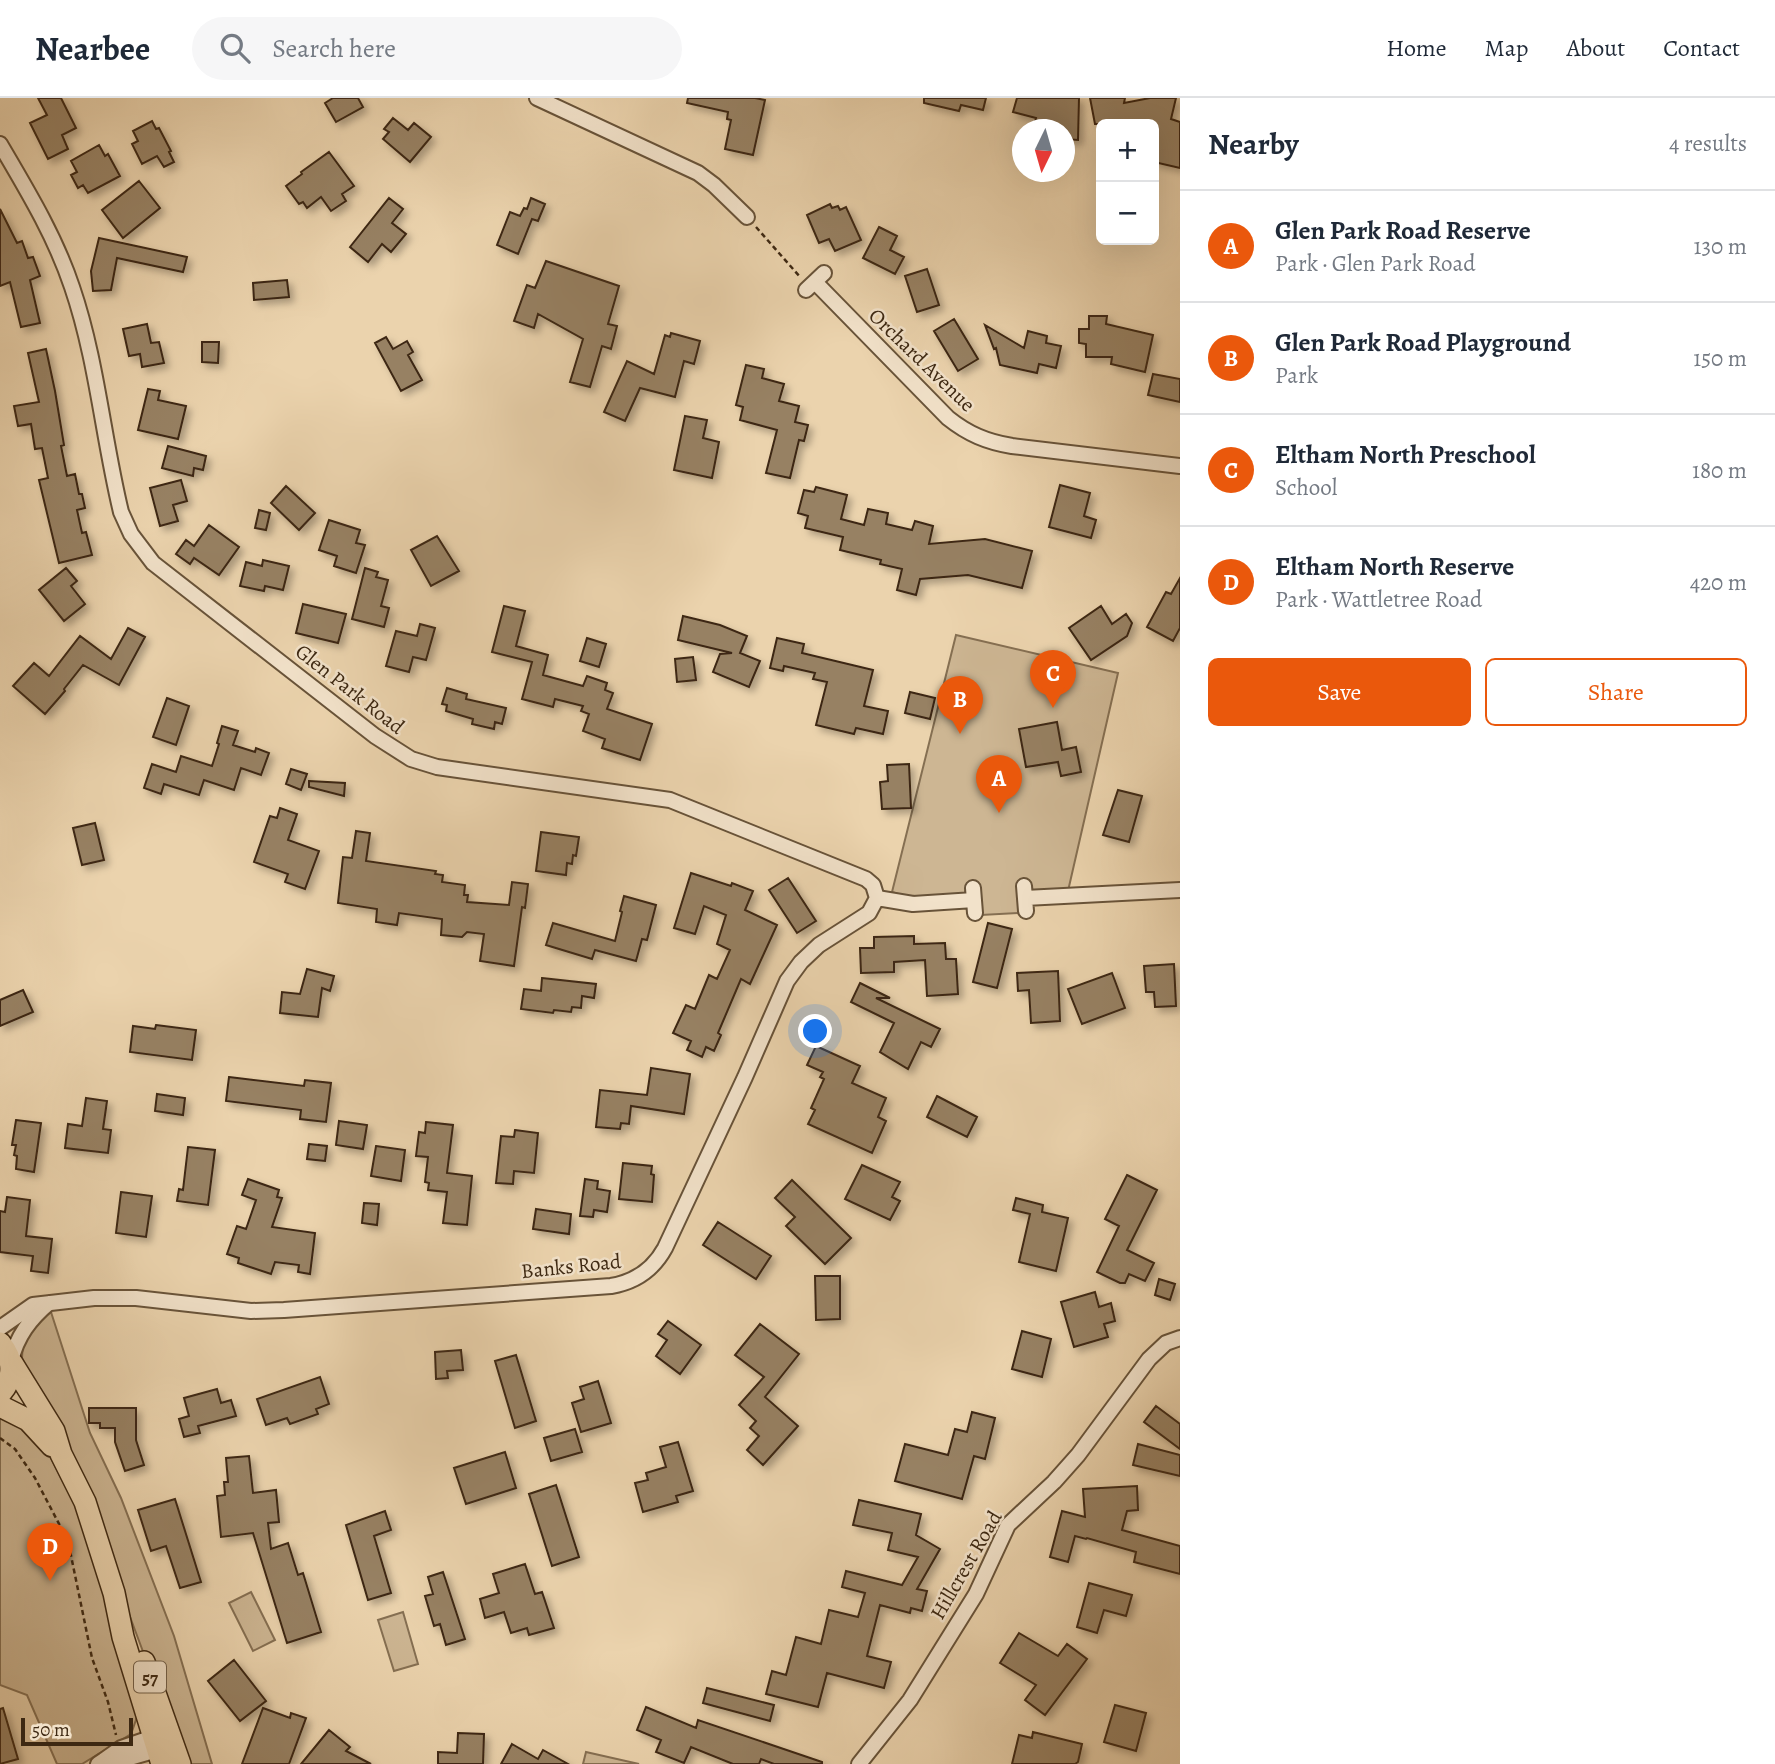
<!DOCTYPE html>
<html lang="en">
<head>
<meta charset="utf-8">
<style>
  :root { --surface:#fff; --page:#f6f6f7; --text:#1f2937; --muted:#747a83; --line:#e0e1e3; --accent:#ea580c }
  body { margin:0; font-family:Alegreya,serif; background:var(--page); color:var(--text) }
  .controls { position:absolute; right:21px; top:21px; display:grid; overflow:hidden; border-radius:10px; box-shadow:0 7px 28px #0002 }
  .controls button { width:63px; height:63px; display:grid; place-items:center; padding:0; border:0; border-bottom:2px solid var(--line); background:var(--surface); color:var(--text); font:35px sans-serif }
  .compass { position:absolute; left:1012px; top:21px; width:63px; height:63px; border-radius:50%; background:var(--surface); box-shadow:0 7px 28px #0002; rotate:185deg }
  .scale { position:absolute; left:21px; bottom:18px; width:112px; box-sizing:border-box; padding-left:7px; border:4px solid #3d2812; border-top:0; font-size:19px; line-height:24px; white-space:nowrap; color:#3d2812; -webkit-text-stroke:5px #f2e2ca; paint-order:stroke }
  .you { position:absolute; left:816px; top:934px; width:24px; height:24px; margin:-18px; border:5px solid #fff; border-radius:50%; background:#1a73e8; box-shadow:0 0 0 10px #1a73e833 }
  .badge { display:grid; place-items:center; width:46px; height:46px; border-radius:50%; background:var(--accent); color:#fff; font-size:23px; font-weight:700 }
  .pin { position:absolute; translate:-50% -58px; filter:drop-shadow(0 2px 4px #0008) }
  .pin::after { content:''; position:absolute; top:37px; width:24px; height:21px; background:inherit; clip-path:polygon(0 0,100% 0,50% 100%) }
  .list { margin:0; padding:0; list-style:none }
  h2 { display:flex; justify-content:space-between; align-items:center; height:91px; margin:0; padding:0 28px; font-size:30px }
  h2 small { font-size:23px; font-weight:400; color:var(--muted) }
  .list li { display:grid; grid-template-columns:46px 1fr auto; gap:21px; align-items:center; box-sizing:border-box; height:112px; padding:0 28px; border-top:2px solid var(--line) }
  .list b { display:block; font-size:26px; white-space:nowrap }
  .list p { margin:0; font-size:23px; white-space:nowrap; color:var(--muted) }
  .list em { font-size:23px; font-style:normal; color:var(--muted) }
  .actions { display:flex; gap:14px; padding:21px 28px }
  .actions a { flex:1; padding:16px 0; border:2px solid var(--accent); border-radius:10px; text-align:center; font-size:24px; color:var(--accent) }
  .actions .main { background:var(--accent); color:#fff }
  .icon { flex:none; width:38px; height:38px; fill:none; stroke:currentColor; stroke-width:2; stroke-linecap:round; stroke-linejoin:round }
  .map { position:relative; flex:none; width:1180px; height:1666px; overflow:hidden }
  header { display:flex; align-items:center; gap:42px; box-sizing:border-box; height:98px; padding:0 35px; background:var(--surface); border-bottom:2px solid var(--line) }
  header strong { font-size:33px }
  nav { display:flex; gap:38px; margin-inline-start:auto; font-size:24px }
  .search { width:490px; height:63px; background:var(--page); display:flex; align-items:center; gap:18px; box-sizing:border-box; padding:0 24px; border-radius:38px; color:var(--muted); font-size:26px }
  main { display:flex }
  aside { flex:1; background:var(--surface) }
  .map>svg:first-child { display:block }
</style>
</head>
<body>
<header>
<strong>Nearbee</strong>
<div class="search"><svg class="icon" aria-label="search" viewBox="0 0 24 24"><circle cx="10" cy="10" r="6"/><path d="M15 15l6 6"/></svg>Search here</div>
<nav><a>Home</a><a>Map</a><a>About</a><a>Contact</a></nav>
</header>
<main>
<div class="map">
<svg width="1180" height="1666" viewBox="0 0 1180 1666">
  <defs>
    <filter id="shadow"><feDropShadow dx="4.5" dy="4.5" stdDeviation="3.5" flood-color="#0004"/></filter>
  </defs>
  <rect width="100%" height="100%" fill="#ebd3ad"/>
  <filter id="stains"><feTurbulence type="fractalNoise" baseFrequency=".00286" numOctaves="4"/><feColorMatrix values="0 0 0 0 .2 0 0 0 0 .09 0 0 0 0 .02 0 0 0 .5 -.17"/></filter>
  <radialGradient id="worn" r=".72"><stop offset=".6" stop-color="#630" stop-opacity="0"/><stop offset="1" stop-color="#630" stop-opacity=".3"/></radialGradient>
  <path fill="#cdb693" stroke="#856f52" stroke-width="2" d="M956,537l162,38 -50,218 -35,1 -3,-4 -10,25 -39,2 -14,-28 -3,8 -50,4 -22,-7z
    M50,1211l40,124 31,65 53,138 38,128h-27l-65,-174 -98,-232 1,-17z
    M0,1314l12,4 37,38 36,70 52,193 -6,17 -49,30h-25l-30,-69 -27,-10z
    M251,1494l24,48 -22,11 -24,-48z
    M403,1514l15,52 -24,7 -16,-51z
    M586,1654l53,12h-56z"/>
  <path fill="#978163" stroke="#3d2812" stroke-width="2" filter="url(#shadow)" d="M38,0h23l15,30 -14,7 6,14 -20,10 -18,-36 17,-8z
    M333,0h25l5,9 -27,15 -11,-19z
    M688,0h67l10,2 -12,55 -28,-6 6,-29 -4,-1 1,-7 -41,-9z
    M924,0h62l-3,12 -22,-5 -2,6 -35,-8z
    M1017,0h62l-1,42 -13,-1v-9h-32l3,-12 -23,-6z
    M1090,0h35l-1,5 26,-5h26l-5,21 9,3v46l-26,-6v-38h-59z
    M393,20l15,12 6,-7 17,14 -21,25 -27,-23 6,-7 -5,-3z
    M152,23l4,8 3,-1 12,23 -2,1 5,10 -10,5 -7,-11 -15,8 -10,-20 6,-3 -5,-10z
    M99,47l6,11 3,-2 12,22 -32,17 -5,-8 -5,3 -7,-13 6,-3 -6,-11z
    M329,54l25,34 -12,8 4,7 -15,10 -10,-14 -14,11 -4,-6 -4,2 -13,-18 16,-12 -1,-2z
    M139,83l21,27 -37,30 -21,-28z
    M389,100l14,11 -11,14 14,11 -15,18 -9,-8 -14,18 -18,-15z
    M531,100l14,6 -7,17 -6,-2 -14,35 -21,-9 13,-33 10,4 4,-8 3,1z
    M830,106l2,4 6,-2 2,4 6,-3 15,33 -26,11 -6,-12 -10,4 -12,-28z
    M0,111l17,34 5,-2 6,17 5,-1 7,19 -10,4 10,43 -19,4 -11,-45 -10,4z
    M879,129l18,9 -7,14 14,7 -9,17 -32,-16z
    M99,140l88,19 -4,15 -66,-14 -6,32 -18,1 -2,-20z
    M546,163l73,25 -11,38 9,2 -6,23 -9,-3 -12,41 -20,-5 13,-43 -45,-25 -4,14 -20,-7 13,-36 8,3z
    M927,171l12,36 -22,7 -12,-36z
    M287,182l2,17 -35,3 -1,-17z
    M1089,218h18l-1,8 47,11 -8,37 -34,-8 1,-7h-26v-13l-7,-1v-14h10z
    M954,221l24,40 -20,12 -24,-40z
    M147,226l4,19 8,-1 5,21 -22,4 -2,-13 -11,2 -6,-27z
    M985,227l39,23 4,-17 19,5 -1,7 15,3 -5,22 -17,-4 -2,9 -37,-8 -4,-17 -2,1z
    M671,235l29,8 -6,23 -10,-3 -9,36 -35,-9 -15,33 -21,-9 23,-51 27,13 11,-39 5,2z
    M386,239l7,12 14,-8 6,11 -5,3 14,25 -21,11 -26,-48z
    M202,244h17l-1,21 -16,-1z
    M46,251l9,42 9,54 -3,1 6,30 8,-2 4,20h3l3,14 -8,2 5,23 4,-1 6,23 -33,8 -20,-83 9,-2 -6,-30 -7,1 -4,-25 -13,2 -4,-20 25,-4 -11,-49z
    M746,267l18,4 -2,9 22,6 -5,17 20,5 -4,16 13,3 -4,16 -5,-1 -9,38 -24,-5 11,-43 -37,-10 3,-13 -7,-2z
    M1153,276l27,5v23l-32,-7z
    M148,291l12,2 -2,9 28,6 -8,33 -40,-9z
    M685,318l22,4 -4,18 16,4 -7,36 -38,-8z
    M168,348l38,10 -3,14 -9,-2 -1,8 -31,-8z
    M181,382l6,21 -14,4 5,16 -18,5 -10,-38z
    M1060,387l30,8 -6,23 12,4 -5,18 -42,-11z
    M286,388l29,27 -16,17 -28,-27z
    M816,389l31,8 -6,24 23,6 4,-16 20,4 -2,11 26,6 3,-9 18,5 -4,18 56,-5 47,12 -10,37 -54,-13 -48,4 -4,16 -19,-5 5,-21 -22,-5 1,-4 -41,-10 3,-13 -38,-9 3,-12 -10,-3 6,-23 10,2z
    M259,412l11,3 -4,17 -11,-2z
    M329,422l31,10 -4,13 9,2 -9,28 -22,-7 3,-10 -18,-6z
    M209,427l30,22 -20,28 -25,-17 -4,6 -14,-10 10,-14 8,6z
    M437,438l22,35 -28,15 -20,-36z
    M263,462l26,6 -6,24 -18,-4 -1,5 -24,-5 6,-24 16,4z
    M66,470l11,13 -6,5 14,18 -21,17 -25,-31z
    M365,470l13,4 -2,5 12,3 -7,26 8,2 -5,19 -32,-8z
    M1180,480v50l-7,13 -26,-14 19,-35 5,2z
    M303,506l43,10 -8,29 -42,-10z
    M504,508l21,5 -9,35 32,9 -5,20 40,11 4,-10 20,7 -2,7 8,3 -6,16 45,15 -12,36 -38,-12 3,-9 -22,-8 6,-17 -8,-3 2,-5 -28,-7 -2,8 -31,-8 10,-37 -40,-10z
    M1101,508l11,18 14,-10 6,9 -5,13 -36,24 -22,-32z
    M683,518l37,9 27,11 -7,17 20,8 -11,26 -36,-15 7,-18 12,-1 -54,-13z
    M420,526l15,4 -9,32 -13,-3 -4,15 -23,-6 10,-35 21,5z
    M128,530l17,9 -26,48 -36,-20 -19,24 1,2 -20,23 -32,-28 21,-23 15,13 31,-40 31,23z
    M587,540l19,6 -7,23 -19,-6z
    M777,540l27,6 -2,9 71,17 -9,36 24,5 -5,23 -27,-6 -2,6 -38,-9 11,-43 -14,-3 2,-6 -31,-7 -1,5 -13,-3z
    M693,559l3,23 -19,2 -2,-23z
    M447,590l20,6 -1,5 40,9 -4,16 -7,-2 -1,7 -22,-5 1,-5 -27,-8 1,-6 -5,-1z
    M910,594l25,6 -5,21 -25,-6z
    M167,600l22,8 -13,39 -23,-8z
    M1057,624l5,28 14,-3 5,25 -20,4 -3,-14 -32,5 -7,-38z
    M222,628l16,5 -5,14 22,7 1,-4 13,5 -8,22 -20,-7 -7,22 -30,-10 -5,15 -35,-11 -3,10 -17,-6 8,-24 24,8 5,-16 31,10 7,-22 -2,-1z
    M909,666l2,44 -29,1 -2,-27 8,-1 -1,-16z
    M291,671l16,5 -6,16 -15,-6z
    M309,683l36,2 -1,13 -35,-9z
    M1118,692l24,6 -13,46 -26,-7z
    M280,710l17,6 -9,26 31,11 -14,38 -20,-7 3,-8 -34,-12 16,-46 7,2z
    M95,725l9,37 -22,5 -9,-37z
    M356,733l14,2 -4,28 70,10 -1,3 8,1 -1,7 23,3 -1,10h4l-1,7 42,3 3,-23 16,2 -3,24 -3,-1 -8,59 -34,-5 4,-27 -17,-2 -5,5 -21,-2 1,-16 -43,-6 -2,12 -21,-3 1,-13 -39,-6 5,-46 9,1z
    M541,734l38,5 -3,19 -3,-1 -1,9 -5,-1 -1,12 -30,-4z
    M691,775l40,13 1,-3 21,8 -8,19 32,15 -27,59 -9,-5 -23,54 3,2 -7,16 -8,-4 -4,10 -15,-7 4,-9 -18,-8 13,-28 9,4 14,-34 8,4 13,-29 -13,-6 9,-29 -22,-9 -9,28 -21,-6z
    M788,780l28,43 -19,12 -28,-43z
    M624,798l32,9 -9,35 -5,-1 -6,22 -41,-11 -3,9 -46,-14 7,-22 62,18 7,-29 -2,-1z
    M988,825l24,6 -15,59 -24,-6z
    M914,838v8l31,-1 1,16h10l2,35 -31,2 -2,-36 -31,2v10l-33,1 -1,-25h14v-11z
    M1174,866l2,42 -21,1 -1,-15h-8l-2,-26z
    M307,871l27,7 -4,15 -8,-3 -4,29 -38,-4 2,-21 18,2z
    M1058,873l2,50 -29,2 -2,-33 -11,1 -1,-18z
    M1112,875l13,35 -43,16 -14,-35z
    M542,880l54,6 -2,14 -12,-2 -1,12 -9,-1 -1,5 -17,-2 -1,3 -32,-4 3,-20 17,2z
    M860,885l30,15h-14l64,31 -9,18 -10,-5 -13,27 -28,-17 14,-29 -43,-21z
    M23,892l10,22 -33,14v-26z
    M156,927l40,5 -4,30 -62,-8 3,-26 22,3z
    M816,948l44,20 -8,17 34,15 -8,19 8,4 -14,32 -64,-29 7,-14 -4,-2 13,-29 -4,-2 3,-5 -16,-7z
    M651,970l39,6 -6,40 -53,-8 -2,18 -8,-1 -1,6 -24,-2 4,-37 47,5z
    M229,979l75,9 1,-6 26,3 -5,39 -26,-3 1,-9 -75,-9z
    M157,996l28,4 -2,17 -28,-4z
    M937,998l40,21 -10,20 -40,-20z
    M86,1000l21,3 -4,28 8,1 -3,23 -43,-5 3,-24 14,2z
    M16,1022l25,3 -7,49 -18,-3 1,-13 -3,-1 2,-10h-4z
    M339,1023l28,4 -4,24 -27,-4z
    M426,1024l27,3 -6,48 25,3 -5,49 -24,-2 4,-31 -19,-2 1,-7 -4,-1 3,-25 -12,-1 3,-24 6,1z
    M515,1032l23,3 -4,40 -20,-2 -1,13 -17,-1 5,-47 13,1z
    M309,1046l18,2 -2,15 -18,-2z
    M376,1048l29,4 -4,31 -30,-5z
    M188,1049l27,3 -7,55 -31,-4 2,-12 4,1z
    M623,1065l29,3 -1,8 3,1 -2,27 -33,-3z
    M862,1067l38,17 -8,15 8,4 -10,19 -45,-21z
    M1127,1077l30,15 -30,60 27,13 -9,18 -16,-7 -4,9h-5l-23,-11 22,-46 -14,-7z
    M248,1081l31,11 -2,7 5,1 -10,29 43,6 -5,41 -12,-2 1,-7 -24,-3 -4,12 -33,-11 1,-5 -12,-4 10,-28 9,3 10,-29 -14,-5z
    M585,1081l13,2 -1,8 13,2 -3,21 -13,-2 -1,7 -13,-1z
    M792,1082l59,58 -26,26 -39,-38 9,-9 -20,-19z
    M121,1094l31,4 -6,41 -30,-4z
    M7,1099l23,3 -4,36 26,3 -4,34 -17,-2 2,-15 -33,-4v-41l5,1z
    M1016,1100l27,7 -1,7 26,6 -12,53 -37,-9 11,-48 -17,-4z
    M364,1105l15,1 -2,21 -15,-2z
    M536,1111l35,5 -2,20 -36,-5z
    M718,1124l53,34 -15,23 -53,-34z
    M815,1178h25v43l-24,1z
    M1159,1181l16,5 -5,16 -15,-5z
    M1095,1194l4,15 12,-4 4,18 -11,3 4,13 -34,10 -13,-45z
    M668,1223l33,24 -21,29 -24,-18 11,-16 -9,-6z
    M760,1226l39,30 -34,43 33,29 -35,39 -16,-15 12,-14 -9,-8 6,-7 -17,-16 25,-28 -29,-22z
    M1022,1233l29,8 -9,38 -30,-8z
    M461,1252l2,20 -16,1 1,7 -12,1 -1,-27z
    M516,1257l20,66 -21,7 -20,-67z
    M320,1279l9,27 -13,5 2,5 -28,10 -3,-6 -21,7 -9,-26z
    M598,1283l13,42 -30,9 -9,-29 12,-4 -4,-12z
    M217,1291l4,14 10,-3 5,16 -38,10 2,7 -16,4 -5,-18 10,-3 -5,-18z
    M1156,1308l24,18v25l-36,-27z
    M89,1310h47v32l8,25 -19,6 -10,-29v-14h-15v-5h-11z
    M972,1314l23,6 -10,41 -11,-3 -12,43 -67,-18 10,-37 43,11 7,-26 12,3z
    M575,1331l7,23 -31,9 -7,-23z
    M678,1344l15,49 -17,5 2,6 -35,10 -8,-29 13,-3 -2,-7 20,-6 -6,-20z
    M1138,1346l42,11v21l-47,-11z
    M505,1354l11,36 -50,16 -12,-36z
    M249,1358l4,37 23,-3 3,32 -11,1 3,26 17,-6 10,32 5,-2 18,59 -34,11 -34,-110 -32,4 -4,-41 8,-1 -1,-13h4l-2,-24z
    M556,1387l23,72 -27,9 -23,-72z
    M1137,1388l1,24 -11,1 -5,19 58,16v28l-46,-12 2,-10 -49,-14 -1,1 -11,-3 -7,26 -18,-5 12,-46 23,6 -2,-28z
    M175,1401l26,83 -21,6 -14,-42 -15,5 -13,-41z
    M859,1402l62,14 -5,21 24,14 -23,40 10,2 -5,20 -11,-3 -1,5 -30,-8 -13,51 24,6 -7,26 -57,-15 -9,34 -52,-13 6,-23 14,4 10,-38 25,7 8,-34 29,7 7,-24 -23,-6 4,-16 56,14 16,-28 -30,-7 4,-17 -39,-8z
    M385,1413l6,19 -17,6 17,57 -23,7 -22,-75z
    M525,1466l10,30 7,-2 12,36 -25,7 -2,-7 -16,5 -7,-21 -19,6 -5,-19 19,-6 -6,-19z
    M443,1474l22,67 -19,6 -6,-21 -6,2 -9,-30 8,-2 -5,-17z
    M1089,1485l43,12 -6,21 -22,-6 -7,23 -20,-6z
    M1019,1535l39,23 9,-12 20,15 -42,56 -20,-15 11,-15 -36,-22z
    M234,1562l32,41 -26,20 -32,-40z
    M707,1590l67,17 -4,16 -67,-18z
    M1115,1607l31,8 -10,38 -32,-9z
    M646,1609l50,21 2,-8 124,42v2h-48l-13,-5 -2,5h-26l-42,-17 -7,16 -28,-11 5,-12 -24,-10z
    M3,1610l15,51 -18,5v-55z
    M263,1610l27,10 1,-5 15,5 -17,46h-47z
    M329,1632l21,17 -4,4 25,13h-70z
    M1033,1634l49,12 -4,18 -3,2h-63l7,-29 13,3z
    M458,1635l26,1 -1,30h-45v-12l19,1z
    M512,1646l26,15 5,-9 25,14h-67z"/>
  <g fill="none" stroke-linecap="round" stroke-linejoin="round">
    <g stroke="#685339" stroke-width="18">
      <path id="minor" d="M537,0l161,75 16,12 33,32
        M0,46c27,46 55,92 72,143 25,73 31,151 49,225l10,22 22,29 222,173 36,23 26,8 233,33 196,79 7,6 4,13
        M815,184l133,136c20,16 39,24 64,28l168,20
        M806,192l18,-17
        M1024,788l2,25
        M973,790l2,25
        M877,800l36,6 61,-4
        M1025,800l155,-8
        M0,1230l33,-23 61,-7h42l115,13 33,-1 327,-24c24,-4 42,-16 54,-38l80,-171 42,-96 14,-19 18,-17 50,-32 8,-15
        M11,1263c6,-25 19,-42 38,-58
        M104,1662l17,-12 32,-11
        M98,1666l6,-4 22,-1 31,-9
        M859,1666l51,-64 66,-106 32,-69 46,-43 24,-27 71,-96 17,-16 14,-5"/>
    </g>
    <g stroke="#3d2812" stroke-width="24">
      <path id="primary" d="M0,1245c14,17 15,34 0,51
        M12,1265l42,68 7,23 24,48 29,91 9,44 39,127
        M0,1308l28,14 24,26
        M144,1564l36,102"/>
    </g>
    <path stroke="#3d2812" stroke-width="2.5" stroke-dasharray="5 3.5" stroke-linecap="butt" d="M756,129l45,51
      M0,1340l15,11 20,29 33,63 24,117 16,44 8,33"/>
    <use href="#minor" stroke="#f2e2ca" stroke-width="14"/>
    <use href="#primary" stroke="#ebd3ad" stroke-width="21"/>
  </g>
  <g text-anchor="middle" stroke-width="5" stroke-linejoin="round" paint-order="stroke">
    <rect fill="#f2e2ca" stroke="#736049" stroke-width="2" x="134" y="1563.5" width="32" height="31" rx="5"/>
    <g font-size="19" font-weight="bold" fill="#3d2812">
      <text x="150" y="1586">57</text>
    </g>
    <g font-size="21" fill="#3d2812" stroke="#f2e2ca">
      <text transform="translate(922 262) rotate(44)" y="7">Orchard Avenue</text>
      <text transform="translate(350 591) rotate(38)" y="7">Glen Park Road</text>
      <text transform="translate(571 1168) rotate(-6)" y="7">Banks Road</text>
      <text transform="translate(966 1467) rotate(-60)" y="7">Hillcrest Road</text>
    </g>
  </g>
  <rect width="100%" height="100%" filter="url(#stains)"/>
  <rect width="100%" height="100%" fill="url(#worn)"/>
</svg>
<div class="controls">
<button>+</button>
<button>−</button>
</div>
<svg class="compass" viewBox="-18 -18 36 36"><path d="M0-13l5 13h-10z" fill="#e53935"/><path d="M0 13l5-13h-10z" fill="#747a83"/></svg>
<div class="scale">50 m</div>
<div class="you"></div>
<div class="pin badge" style="left:999px;top:715px">A</div>
<div class="pin badge" style="left:960px;top:636px">B</div>
<div class="pin badge" style="left:1053px;top:610px">C</div>
<div class="pin badge" style="left:50px;top:1483px">D</div>
</div>
<aside>
<h2>Nearby<small>4 results</small></h2>
<ul class="list">
<li><span class="badge">A</span><div><b>Glen Park Road Reserve</b><p>Park · Glen Park Road</p></div><em>130 m</em></li>
<li><span class="badge">B</span><div><b>Glen Park Road Playground</b><p>Park</p></div><em>150 m</em></li>
<li><span class="badge">C</span><div><b>Eltham North Preschool</b><p>School</p></div><em>180 m</em></li>
<li><span class="badge">D</span><div><b>Eltham North Reserve</b><p>Park · Wattletree Road</p></div><em>420 m</em></li>
</ul>
<div class="actions"><a class="main">Save</a><a>Share</a></div>
</aside>
</main>
</body>
</html>
